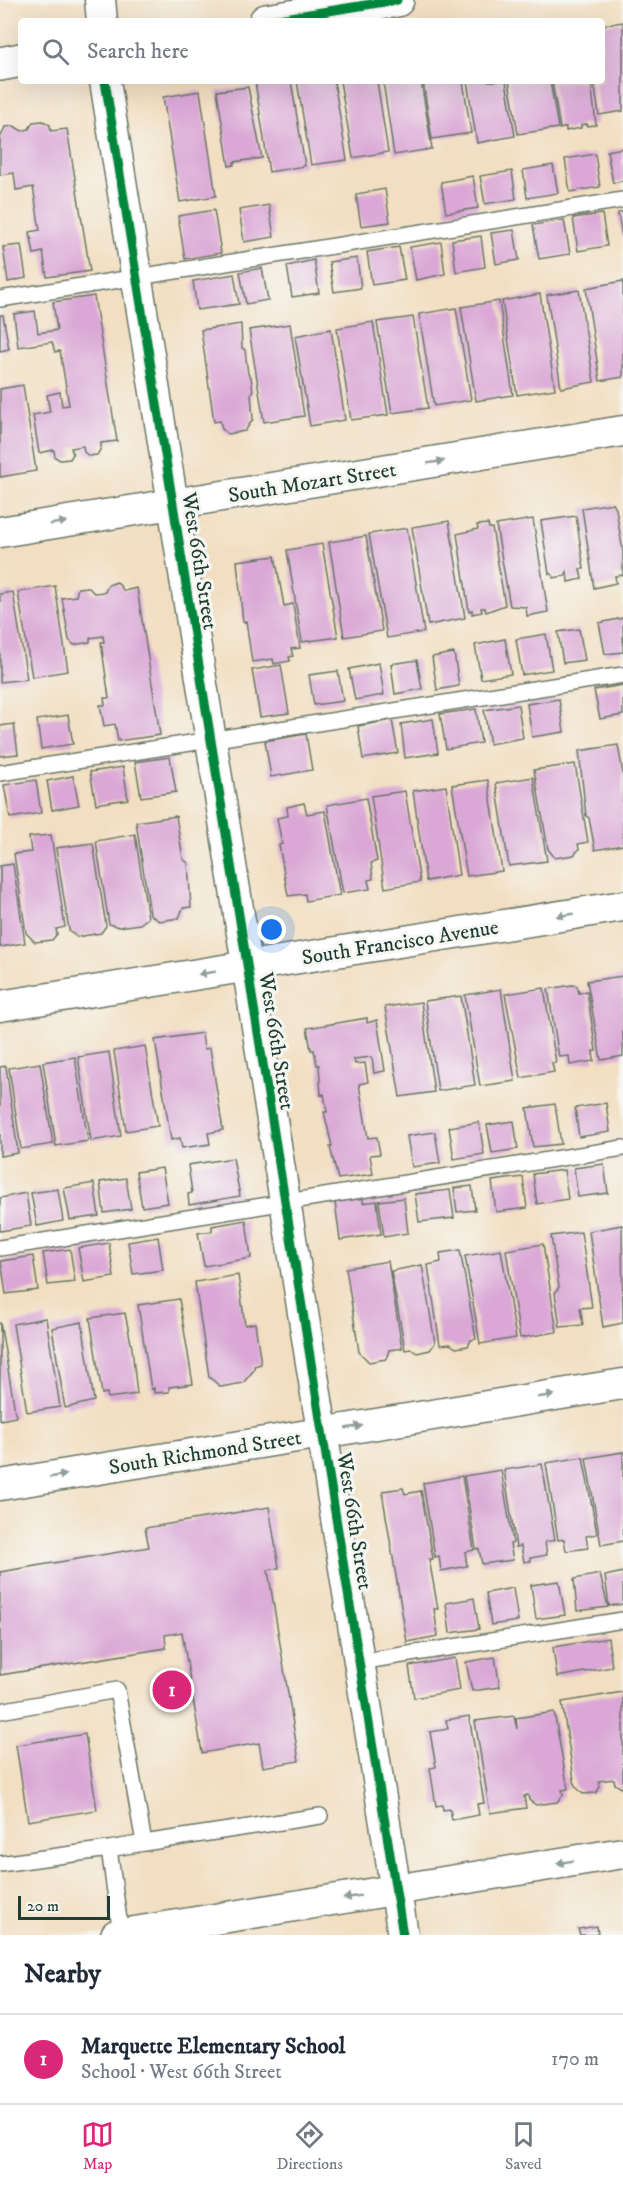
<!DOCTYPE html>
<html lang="en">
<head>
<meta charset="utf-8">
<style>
  :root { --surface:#fff; --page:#f6f6f7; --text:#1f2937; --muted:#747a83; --line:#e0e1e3; --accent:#db2777 }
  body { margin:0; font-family:"IM FELL DW Pica",serif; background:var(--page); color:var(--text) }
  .scale { position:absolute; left:18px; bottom:15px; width:92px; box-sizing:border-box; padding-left:6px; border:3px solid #1f3d34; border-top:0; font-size:16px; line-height:21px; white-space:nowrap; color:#1f3d34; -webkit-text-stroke:4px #f6f6f2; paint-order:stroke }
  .you { position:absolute; left:272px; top:930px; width:21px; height:21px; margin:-15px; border:4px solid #fff; border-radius:50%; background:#1a73e8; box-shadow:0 0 0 9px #1a73e833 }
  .badge { display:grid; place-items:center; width:39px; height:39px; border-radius:50%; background:var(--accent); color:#fff; font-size:20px; font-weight:700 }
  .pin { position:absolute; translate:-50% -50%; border:3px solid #fff; box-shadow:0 2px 6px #0006 }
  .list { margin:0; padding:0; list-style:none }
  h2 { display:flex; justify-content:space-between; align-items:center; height:78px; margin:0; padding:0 24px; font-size:26px }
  h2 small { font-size:20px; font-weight:400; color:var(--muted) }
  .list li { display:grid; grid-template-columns:39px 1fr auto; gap:18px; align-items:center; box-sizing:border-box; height:90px; padding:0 24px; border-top:2px solid var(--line) }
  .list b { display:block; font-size:22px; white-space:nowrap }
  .list p { margin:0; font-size:20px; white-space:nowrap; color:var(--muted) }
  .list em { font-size:20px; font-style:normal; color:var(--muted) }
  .icon { flex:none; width:33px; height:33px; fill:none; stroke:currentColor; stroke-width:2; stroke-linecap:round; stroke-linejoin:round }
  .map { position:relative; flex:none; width:623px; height:1935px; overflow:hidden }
  .search { position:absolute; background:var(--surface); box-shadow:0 6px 24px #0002; left:18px; right:18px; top:18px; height:66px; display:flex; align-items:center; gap:15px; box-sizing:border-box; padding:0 21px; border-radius:6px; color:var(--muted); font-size:22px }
  .sheet { height:168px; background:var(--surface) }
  nav { display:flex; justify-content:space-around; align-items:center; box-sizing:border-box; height:84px; border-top:2px solid var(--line); background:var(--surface); font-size:16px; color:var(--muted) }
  nav a { display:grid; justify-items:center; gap:3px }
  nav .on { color:var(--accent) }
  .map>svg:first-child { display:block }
</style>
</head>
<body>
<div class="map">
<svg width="623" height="1935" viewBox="0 0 623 1935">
  <rect width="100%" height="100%" fill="#f6f6f2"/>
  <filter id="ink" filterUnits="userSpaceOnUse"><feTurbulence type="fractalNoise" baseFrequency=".0167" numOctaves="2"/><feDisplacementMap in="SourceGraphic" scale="12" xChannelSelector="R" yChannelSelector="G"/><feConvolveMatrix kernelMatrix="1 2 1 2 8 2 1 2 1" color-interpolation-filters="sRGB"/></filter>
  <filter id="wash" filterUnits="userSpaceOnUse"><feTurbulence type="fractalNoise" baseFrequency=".008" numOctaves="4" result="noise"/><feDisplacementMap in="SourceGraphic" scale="24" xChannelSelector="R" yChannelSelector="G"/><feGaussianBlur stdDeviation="1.35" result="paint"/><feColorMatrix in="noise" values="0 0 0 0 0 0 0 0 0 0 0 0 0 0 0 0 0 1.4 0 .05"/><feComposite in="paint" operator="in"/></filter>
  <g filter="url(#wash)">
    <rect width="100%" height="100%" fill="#f2dfc2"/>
    <g id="blocks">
      <path fill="#daa7d6" d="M623,22v89l-24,4 -5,-34h8v-56z
        M255,81h36l14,85 -36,6z
        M297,81h37l13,79 -36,5z
        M340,81h37l11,71 -35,6z
        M383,81h38l11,68 -38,6z
        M423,81h40l8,52 -39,6z
        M467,81h39l9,55 -38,7z
        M509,81h41l8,47 -40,6z
        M552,81h39l5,44 -9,1v-2l-6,1v3l-15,3v-4l-6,2z
        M248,87l14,71 -28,4v3l-5,1 -12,-75z
        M200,91l16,105 -36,6 -17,-105z
        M43,121l7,4 1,6 16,-2 23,142 -43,6 -4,-25 -9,2 -4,-22 10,-2 -7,-43 -17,3 -2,-17 -14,2v-36l5,-12 9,-1 8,5 7,-2 4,-7z
        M623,148v33l-10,2 -6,-32z
        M595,154l5,33 -30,5 -5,-33z
        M553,165l5,28 -31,5 -4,-28z
        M512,171l4,28 -31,5 -5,-28z
        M473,176l5,32 -32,5 -5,-31z
        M385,189l5,33 -29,4 -5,-32z
        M269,205l5,32 -30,5 -5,-32z
        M214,210l7,43 -36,6 -7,-43z
        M623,212v25h-1l-4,-24z
        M602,214l5,32 -29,5 -5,-33z
        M564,220l6,34 -31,5 -6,-34z
        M514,230l5,30 -23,4 -5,-31z
        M481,236l4,31 -29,5 -4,-32z
        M441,242l4,32 -29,6 -6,-33z
        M21,245l5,33 -18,4 -5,-35z
        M399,247l6,33 -33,5 -5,-33z
        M357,258l4,30 -27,4 -5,-30z
        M314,260l5,33 -27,4 -5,-31z
        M262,268l6,32 -22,4 -6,-32z
        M234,274l5,30 -42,6 -4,-29z
        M623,281v96l-23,4 -14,-93z
        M579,290l15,92 -33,6 -14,-93z
        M540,294l15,95 -38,6 -15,-94z
        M94,296l23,145 -16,2v5l-4,7 -8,1 -5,-4 -1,-6 -12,2 2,6 -3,5 -10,1 -5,-3 -1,-7 -15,3 -6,-38 17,-3 -3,-17 13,-3 2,14 7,-1 -9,-54 -5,1 -3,-10 -34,5 -4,-33 21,-3 3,22 19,-3 -4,-28z
        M499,301l14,94 -37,6 -15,-94z
        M456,308l15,92 -37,6 -15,-92z
        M0,315h3l6,34 -9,2z
        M413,317l15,91 -36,5 -15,-91z
        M373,322l15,93 -37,5 -14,-92z
        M241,324l1,24 3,2 3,24 3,3 2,15 -2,2 2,25 -8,12 -17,3 -6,-5 -2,-8 -6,1 -13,-92z
        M290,324l14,92 -40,6 -15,-92z
        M331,329l14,91 -35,6 -15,-90z
        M23,385l13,86 -36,6v-88z
        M613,503l3,6 7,43v23l-8,1 1,7 -22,5 -12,-80z
        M576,516l8,53h-4l2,10 -14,3 -1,-10 -2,4 -12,2 -1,-4h-3l-8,-53z
        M533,519l15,93 -21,4 -1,-9 -16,-1 -14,-81z
        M449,521l16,97 -37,7 -16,-98z
        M488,524l1,4h3l13,77 -19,7 -1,-4h-4l1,4 -10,2v-4l-3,1 -12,-77 21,-5 -1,-4z
        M407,528l17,104 -37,6 -18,-104z
        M366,536l16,95 -38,6 -15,-95z
        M322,544l16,93 -36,5 -15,-92z
        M275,556l9,50 9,-2 7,44 -9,1 2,7 -4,1 1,4 -16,3 -1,-5 -21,3 -6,-41 -3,1 -6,-61z
        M117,582l7,9 13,-3 23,147 -42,6 -3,-17 -11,2 -4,-21h5l-1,-7h5l-8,-56h3l-1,-6 -13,2v4l-16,3 -5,-5 -7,-42 14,-2 2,-8 10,-1 6,6 11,-1 3,-7z
        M55,586l13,85 -36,6 -14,-85z
        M13,592l14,87 -27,3v-88z
        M623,618v34l-18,2 -6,-31z
        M579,629l6,31 -22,3 -5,-31z
        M546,634l6,36 -30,5 -6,-36z
        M505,639l6,35 -30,5 -6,-34z
        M454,653l5,33 -22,4 -5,-33z
        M417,660l5,29 -27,5 -4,-30z
        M379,663l5,32 -29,5 -6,-31z
        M281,665l8,48 -29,4 -8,-47z
        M338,671l5,30 -29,4 -5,-30z
        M623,685v30l-23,4 -6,-29z
        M559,699l5,33 -32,5 -5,-33z
        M518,705l5,33 -33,6 -6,-34z
        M476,709l5,34 -35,6 -6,-35z
        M68,715l5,29 -32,5 -4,-29z
        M433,719l5,34 -33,5 -4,-34z
        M392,720l6,33 -35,6 -5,-33z
        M14,724l4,30 -18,2v-30z
        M306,734l6,36 -41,7 -6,-36z
        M618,745l5,29v71l-28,5 -6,-32 -3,-2 -7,-65z
        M170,757l6,35 -35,5 -6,-35z
        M575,764l13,78 -10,2 1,5 -5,6 -19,3 -7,-9 -14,-79z
        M123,767l5,32 -32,5 -6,-32z
        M73,776l6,29 -27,5 -5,-29z
        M533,777l14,84 -38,5 -13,-83z
        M36,780l5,33 -31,5 -6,-33z
        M488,780l14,91 -35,5 -15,-91z
        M446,786l13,89 -33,6 -13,-90z
        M405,791l15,91 -35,6 -14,-92z
        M366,798l11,63 -6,2 2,16 -5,1 2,9 -27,4 -16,-88z
        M304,803l3,11 18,-3 15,84 -34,6 -1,-7 -17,2 -9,-51 3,-1 -5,-26 11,-2 -1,-9z
        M176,816l7,43 5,4 3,44 -8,1 -4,10 -20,3 -9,-7 -14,-92z
        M135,834l13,84 -8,6 -21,3 -10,-3 -13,-83z
        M51,835l14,92 -9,2 1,5 -5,6 -17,2 -9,-9 -12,-79 17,-2 -2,-15z
        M93,843l13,83 -5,7 -24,4 -8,-7 -13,-82z
        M13,864l12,79 -25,4v-81z
        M623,976v80l-22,4 -14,-79z
        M572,985l5,1 2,7 8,-2 9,60h-3l1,10 -24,4 -1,-9 -10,1 -11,-68z
        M544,988l12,75h-4l2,9 -33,6 -16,-84z
        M501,989l14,92 -35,5 -15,-91z
        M461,996l14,89 -37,6 -13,-90z
        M421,1002l13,90 -34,5 -15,-90z
        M367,1018v5l10,-3 8,51 -11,2 -2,-16 -18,2 1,5 10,-1 3,19 -9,2 9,54 9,-1 3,17 -10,1 3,19 -35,5 -8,-32 2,-1 -8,-34h3l-3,-18 -3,1 -2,-30h-2l-3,-15h-3l-4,-22z
        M202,1033l2,16 6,-1 13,82 -15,3 2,11 -28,4 -2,-10 -9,2 -16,-100z
        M145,1046l13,80 -32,5 -12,-80z
        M109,1052l12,84 -30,5 -13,-84z
        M75,1057l13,84 -32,5 -13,-84z
        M40,1063l13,81 -32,5 -12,-81z
        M6,1066l12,87 -18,3v-89z
        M606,1103l4,29 -31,5 -4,-29z
        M555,1104l6,40 -28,3 -6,-39z
        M514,1121l4,28 -26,4 -5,-28z
        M479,1122l5,32 -30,5 -5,-32z
        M435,1132l5,31 -28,4 -5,-31z
        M233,1158l7,38 -51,9 -1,-11 4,-1 -4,-28z
        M604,1164l4,29 -30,4 -4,-29z
        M162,1168l6,35 -26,4 -6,-35z
        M564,1170l4,29 -31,5 -4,-30z
        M523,1177l4,31 -31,4 -4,-31z
        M126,1178l5,31 -27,4 -4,-31z
        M94,1183l5,33 -29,4 -6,-32z
        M472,1186l3,24 -18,2 -3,-24z
        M58,1189l5,32 -26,5 -6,-33z
        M450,1190l4,28 -35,4 -4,-28z
        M26,1193l5,33 -31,5v-33z
        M363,1198v5l14,-2 4,33 -41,6 -5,-38z
        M404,1198l4,35 -24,4 -5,-36z
        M246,1220l5,38 -47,8 -6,-33 14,-2v-5z
        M622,1225l1,98 -20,4 -14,-96z
        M581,1232l11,75 -12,1 3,17 -23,2 -5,-34 4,-6 -8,-51z
        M158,1237l5,33 -30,4 -5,-32z
        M109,1243l5,34 -30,5 -6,-34z
        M543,1244l14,88 -37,6 -14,-88z
        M70,1249l5,33 -27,3 -5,-32z
        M460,1250l16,89 -5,1 -3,6 -12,2 -6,-4 -10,1 -12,-80 13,-3 -1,-9z
        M501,1250l15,88 -36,6 -15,-88z
        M33,1256l5,34 -32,4 -5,-33z
        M388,1261l14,87 -13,2 -3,9 -17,3 -10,-10 -13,-84z
        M422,1265l13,78 -5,7 -13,3 -6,-4 -6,1 -14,-79z
        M238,1275l7,50 10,-2 6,41 -7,2v4l-11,13 -22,4 -12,-10 -14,-95z
        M179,1299l14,85 -24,3v5l-15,1v-5l-3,1 -13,-84z
        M125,1313l7,35 5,46 -29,4 -1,-5 -5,1 -12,-76z
        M46,1318l14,89 -33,5 -14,-88z
        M0,1322l16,95 -16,3z
        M82,1322l12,79 -29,7 -13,-80z
        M623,1452v89l-22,4 -15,-87z
        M583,1457l14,77 -11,2 2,12 -22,3 -2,-12 -6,1 -12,-77z
        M542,1464l13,76 -10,2 2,13 -17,3 1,3 -7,1 -3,-16 -5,1 -12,-77z
        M501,1470l12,73 -3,1 3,16 -31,4 -3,-15h-3l-12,-73z
        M462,1476l12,74 -9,2 2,14 -26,5 -2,-15 -4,1 -12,-74z
        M403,1488l2,6 16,-3 12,68h-4l9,50h-4l4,27 -31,6 -24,-144v-7z
        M269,1507l10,61 -11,2 31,191 -36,6 -4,-24 -57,10 -20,-121 -17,3 1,13 -166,27v-103l149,-25 -4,-19z
        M623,1572v32l-14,2 -4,-30z
        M600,1574l8,33 -31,4 -3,-32z
        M559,1581l6,34 -29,4 -5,-34z
        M513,1588l5,33 -27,4 -5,-32z
        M474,1598l5,31 -29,4 -4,-30z
        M608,1638l4,29 -55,10 -4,-30z
        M495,1657l5,30 -28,4 -6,-29z
        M455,1658l5,32 -46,8 -5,-32z
        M623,1692v97l-8,-5 -1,-5 -15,2 1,6 -4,6 -13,1 -8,-8 -13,-84z
        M554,1712l14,77 -6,1 1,5 -6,7 -21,3 -7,-5 -1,-5 -4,1 2,12 -36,5 -15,-92 39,-5 3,13 -1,-11z
        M469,1716l15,87 -7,1 2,11 -27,5 -2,-11 -7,1 -1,-5 -6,1 -6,-38 6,-1 -6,-35 18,-3 -2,-9z
        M85,1734l12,76 -69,11 -12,-76z
        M597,1926l1,9h-18l-2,-6z"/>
    </g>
  </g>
  <g filter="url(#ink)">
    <use href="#blocks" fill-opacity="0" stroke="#697666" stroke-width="1.5"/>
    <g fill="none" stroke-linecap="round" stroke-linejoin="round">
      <g stroke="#697666" stroke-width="18">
        <path id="service" d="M0,299l623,-99
          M0,773l623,-98
          M0,1248l623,-100
          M359,1662l264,-42
          M0,1711l117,-21 27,153 -35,6
          M144,1843l176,-27
          M0,1864l109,-15 12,85"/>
      </g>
      <g stroke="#697666" stroke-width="33">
        <path id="minor" d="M100,0l2,21
          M105,81l298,1854
          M0,532l623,-101
          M0,1006l623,-100
          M0,1485l623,-101
          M116,1935l507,-82"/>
      </g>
      <g stroke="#697666" stroke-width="36">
        <path id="tertiary" d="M266,21l131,-21
          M0,64l21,-4"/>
      </g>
      <use href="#service" stroke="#fff" stroke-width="15"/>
      <use href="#minor" stroke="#fff" stroke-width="30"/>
      <use href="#tertiary" stroke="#fff" stroke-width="33"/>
      <g stroke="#f6f6f2" stroke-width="13">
        <path id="cycleway" d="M266,21l131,-21
          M105,81l298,1854"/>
      </g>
      <use href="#cycleway" stroke="#00873e" stroke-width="9"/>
    </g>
    <defs><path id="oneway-solid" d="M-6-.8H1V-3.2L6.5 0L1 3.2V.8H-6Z" transform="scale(1.5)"/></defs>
    <g fill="#8f9e9a">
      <use href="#oneway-solid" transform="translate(436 462) rotate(-9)"/>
      <use href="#oneway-solid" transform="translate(58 523) rotate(-9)"/>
      <use href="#oneway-solid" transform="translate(565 915) rotate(171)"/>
      <use href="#oneway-solid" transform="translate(207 973) rotate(171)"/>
      <use href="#oneway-solid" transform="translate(546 1396) rotate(-9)"/>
      <use href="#oneway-solid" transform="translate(354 1427) rotate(-9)"/>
      <use href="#oneway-solid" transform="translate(58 1476) rotate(-9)"/>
      <use href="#oneway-solid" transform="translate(565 1862) rotate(171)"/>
      <use href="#oneway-solid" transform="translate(352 1897) rotate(171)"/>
    </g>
  </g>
  <g text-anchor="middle" stroke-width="6" stroke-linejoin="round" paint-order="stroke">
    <g font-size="21" fill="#1f3d34" stroke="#f6f6f2">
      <text transform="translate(312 482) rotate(-9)" y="7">South Mozart Street</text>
      <text transform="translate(200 561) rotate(81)" y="7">West 66th Street</text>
      <text transform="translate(400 942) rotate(-9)" y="7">South Francisco Avenue</text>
      <text transform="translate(277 1041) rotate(81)" y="7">West 66th Street</text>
      <text transform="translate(205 1452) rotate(-9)" y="7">South Richmond Street</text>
      <text transform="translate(355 1521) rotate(81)" y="7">West 66th Street</text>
    </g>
  </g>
</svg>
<div class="scale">20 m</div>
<div class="you"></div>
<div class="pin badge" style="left:172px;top:1690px">1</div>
<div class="search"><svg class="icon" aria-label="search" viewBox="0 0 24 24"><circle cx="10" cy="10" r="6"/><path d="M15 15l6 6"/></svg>Search here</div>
</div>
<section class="sheet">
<h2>Nearby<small></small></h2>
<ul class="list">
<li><span class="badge">1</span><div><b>Marquette Elementary School</b><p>School · West 66th Street</p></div><em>170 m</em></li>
</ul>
</section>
<nav>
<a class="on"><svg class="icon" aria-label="map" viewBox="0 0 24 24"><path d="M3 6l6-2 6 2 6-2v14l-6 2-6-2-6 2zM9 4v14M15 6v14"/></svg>Map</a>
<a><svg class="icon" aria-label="directions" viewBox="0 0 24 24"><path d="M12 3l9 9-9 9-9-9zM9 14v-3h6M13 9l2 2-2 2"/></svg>Directions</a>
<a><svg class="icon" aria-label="saved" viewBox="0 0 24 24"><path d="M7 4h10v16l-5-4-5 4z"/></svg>Saved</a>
</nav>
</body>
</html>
